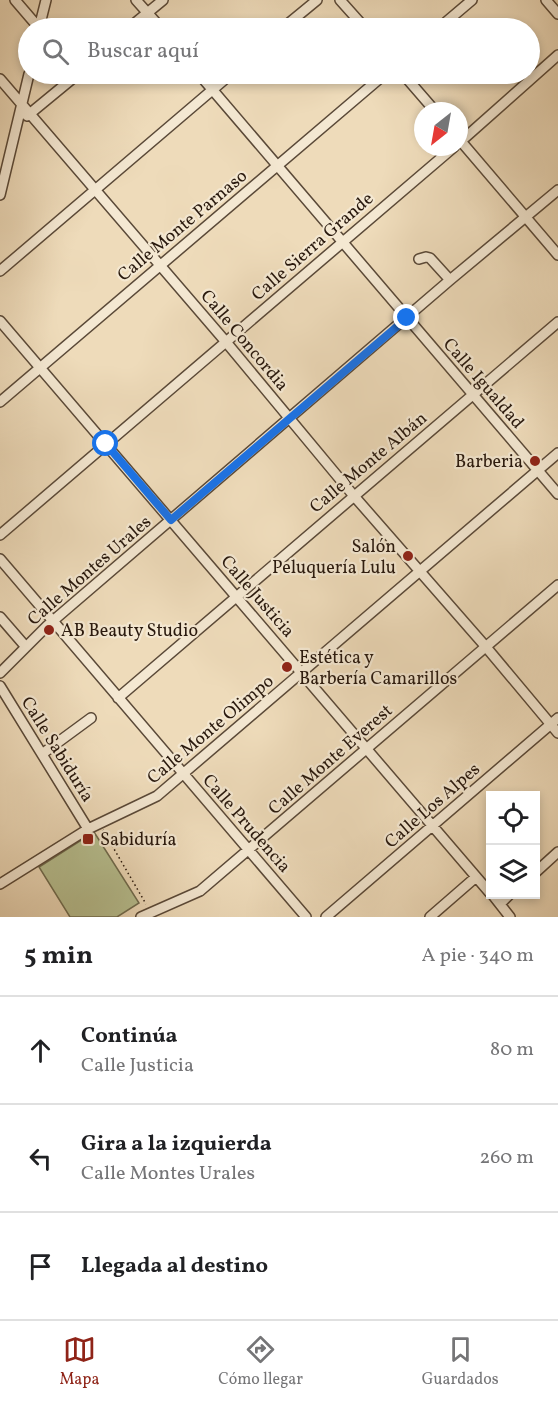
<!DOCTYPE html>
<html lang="es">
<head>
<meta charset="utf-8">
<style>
  :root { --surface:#fff; --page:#f2f2f2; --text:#202124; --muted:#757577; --line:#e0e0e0; --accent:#8f2418 }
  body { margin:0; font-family:Vollkorn,serif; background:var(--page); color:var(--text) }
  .controls { position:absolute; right:18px; bottom:18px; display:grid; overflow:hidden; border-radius:0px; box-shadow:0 3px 9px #0003 }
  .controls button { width:54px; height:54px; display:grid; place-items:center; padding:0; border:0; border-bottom:2px solid var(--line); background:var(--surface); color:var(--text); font:30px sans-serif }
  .compass { position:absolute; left:414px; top:102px; width:54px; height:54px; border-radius:50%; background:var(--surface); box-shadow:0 3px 9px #0003; rotate:211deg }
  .stop { position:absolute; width:18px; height:18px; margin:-14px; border:4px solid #1a73e8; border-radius:50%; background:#fff }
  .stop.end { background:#1a73e8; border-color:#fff; box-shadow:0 2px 6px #0008 }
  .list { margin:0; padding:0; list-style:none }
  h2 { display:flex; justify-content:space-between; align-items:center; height:78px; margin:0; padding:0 24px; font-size:26px }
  h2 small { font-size:20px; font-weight:400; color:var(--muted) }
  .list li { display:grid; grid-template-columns:39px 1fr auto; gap:18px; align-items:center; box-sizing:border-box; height:108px; padding:0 24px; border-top:2px solid var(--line) }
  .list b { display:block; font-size:22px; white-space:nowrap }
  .list p { margin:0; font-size:20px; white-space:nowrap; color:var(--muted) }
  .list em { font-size:20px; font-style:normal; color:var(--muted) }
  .icon { flex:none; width:33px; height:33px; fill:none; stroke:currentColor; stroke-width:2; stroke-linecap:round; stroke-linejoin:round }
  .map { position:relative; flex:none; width:558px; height:917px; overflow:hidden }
  .search { position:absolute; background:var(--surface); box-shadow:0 3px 9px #0003; left:18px; right:18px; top:18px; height:66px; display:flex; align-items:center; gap:15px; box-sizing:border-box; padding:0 21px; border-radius:33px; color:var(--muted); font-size:22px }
  .sheet { height:402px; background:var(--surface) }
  nav { display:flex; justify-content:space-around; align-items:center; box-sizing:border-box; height:84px; border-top:2px solid var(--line); background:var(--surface); font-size:16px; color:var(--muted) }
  nav a { display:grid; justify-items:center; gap:3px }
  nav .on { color:var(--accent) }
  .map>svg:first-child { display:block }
</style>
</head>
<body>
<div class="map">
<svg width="558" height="917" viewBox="0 0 558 917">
  <rect width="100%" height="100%" fill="#eedbba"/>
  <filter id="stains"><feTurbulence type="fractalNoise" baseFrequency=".00333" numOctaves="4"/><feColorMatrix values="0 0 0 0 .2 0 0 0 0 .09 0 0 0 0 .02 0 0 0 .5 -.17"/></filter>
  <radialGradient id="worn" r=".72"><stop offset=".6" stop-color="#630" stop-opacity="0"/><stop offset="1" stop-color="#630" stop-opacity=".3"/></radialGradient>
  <path fill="#b7c091" stroke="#706c4f" stroke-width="1.5" d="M94,832l45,71 -22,14h-47l-31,-50z"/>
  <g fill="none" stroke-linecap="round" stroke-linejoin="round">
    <g stroke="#5a4938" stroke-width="12">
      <path id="minor" d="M15,0l24,28
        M136,0l25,28
        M340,0l25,28
        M546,0l12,14
        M39,28l7,-28
        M129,28l34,-28
        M283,28l34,-28
        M439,28l33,-28
        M199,74l359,420
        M403,74l32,37
        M0,79l226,263 128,154 132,151 72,86
        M27,116l51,-42
        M459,139l99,116
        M459,143l99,-88
        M0,195l29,-121
        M419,259l7,-2 4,1 20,22
        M0,271l231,-197
        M0,321l490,572
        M0,402l385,-328
        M0,535l454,-388
        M0,559l306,358
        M0,617l26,30
        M0,673l47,-47 403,-346 108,-90
        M0,686l88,143
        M118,698l440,-376
        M42,754l49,-36
        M536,872l22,-20
        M0,884l88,-55 69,-33 401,-343
        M492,894l18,23
        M500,904l10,-10
        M141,917l59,-26 358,-306
        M326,917l232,-199
        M430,917l46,-40"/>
    </g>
    <path stroke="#28180d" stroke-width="1.5" stroke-dasharray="1.5 3" stroke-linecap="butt" d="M103,830l43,74"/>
    <use href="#minor" stroke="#f4e8d2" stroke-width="9"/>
  </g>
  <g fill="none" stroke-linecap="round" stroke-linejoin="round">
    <path stroke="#1a73e8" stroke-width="8" d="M106,444l65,76 236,-202"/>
  </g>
  <g fill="#8f2418" stroke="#f4e8d2" stroke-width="2">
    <circle cx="535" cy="461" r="6"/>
    <circle cx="408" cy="556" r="6"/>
    <circle cx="49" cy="630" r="6"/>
    <circle cx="287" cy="667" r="6"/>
    <rect x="82" y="833" width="12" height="12" rx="3"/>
  </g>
  <g text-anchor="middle" stroke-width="4.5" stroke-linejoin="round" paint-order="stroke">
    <g font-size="18" fill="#28180d" stroke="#f4e8d2">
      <text transform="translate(182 225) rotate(-40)" y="6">Calle Monte Parnaso</text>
      <text transform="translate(312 246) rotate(-41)" y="6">Calle Sierra Grande</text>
      <text transform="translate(245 340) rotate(50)" y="6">Calle Concordia</text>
      <text transform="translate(484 383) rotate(49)" y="6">Calle Igualdad</text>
      <text transform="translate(368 462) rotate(-40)" y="6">Calle Monte Albán</text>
      <text transform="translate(89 570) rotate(-41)" y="6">Calle Montes Urales</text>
      <text transform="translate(258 596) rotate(49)" y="6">Calle Justicia</text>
      <text transform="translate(210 729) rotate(-40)" y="6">Calle Monte Olimpo</text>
      <text transform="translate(58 749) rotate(58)" y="6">Calle Sabiduría</text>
      <text transform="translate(330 759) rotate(-41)" y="6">Calle Monte Everest</text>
      <text transform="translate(432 805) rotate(-41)" y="6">Calle Los Alpes</text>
      <text transform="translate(247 823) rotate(49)" y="6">Calle Prudencia</text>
    </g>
    <g font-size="18" fill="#28180d" stroke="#f4e8d2" text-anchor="start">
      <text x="523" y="467" text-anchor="end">Barberia</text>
      <text x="396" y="552" text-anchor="end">Salón<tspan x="396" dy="21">Peluquería Lulu</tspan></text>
      <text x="61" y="636">AB Beauty Studio</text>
      <text x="299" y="663">Estética y<tspan x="299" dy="21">Barbería Camarillos</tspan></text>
      <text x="100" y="845">Sabiduría</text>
    </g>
  </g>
  <rect width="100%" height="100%" filter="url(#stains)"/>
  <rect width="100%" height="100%" fill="url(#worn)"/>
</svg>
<div class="controls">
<button><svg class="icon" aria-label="locate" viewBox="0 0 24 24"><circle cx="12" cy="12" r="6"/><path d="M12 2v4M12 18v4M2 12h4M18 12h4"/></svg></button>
<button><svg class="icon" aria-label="layers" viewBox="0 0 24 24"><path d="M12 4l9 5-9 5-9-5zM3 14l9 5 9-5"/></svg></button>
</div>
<svg class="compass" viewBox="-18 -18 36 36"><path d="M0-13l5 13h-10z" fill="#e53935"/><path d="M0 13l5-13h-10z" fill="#757577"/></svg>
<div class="stop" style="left:106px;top:444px"></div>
<div class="stop end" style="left:407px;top:318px"></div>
<div class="search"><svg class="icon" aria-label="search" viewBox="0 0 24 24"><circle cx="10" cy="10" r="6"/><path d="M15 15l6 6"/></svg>Buscar aquí</div>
</div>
<section class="sheet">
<h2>5 min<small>A pie · 340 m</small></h2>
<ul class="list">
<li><svg class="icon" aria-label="ahead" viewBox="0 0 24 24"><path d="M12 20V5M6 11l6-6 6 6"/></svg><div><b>Continúa</b><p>Calle Justicia</p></div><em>80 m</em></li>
<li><svg class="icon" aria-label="left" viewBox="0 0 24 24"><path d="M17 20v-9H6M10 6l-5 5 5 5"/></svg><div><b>Gira a la izquierda</b><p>Calle Montes Urales</p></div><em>260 m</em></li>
<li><svg class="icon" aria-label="arrive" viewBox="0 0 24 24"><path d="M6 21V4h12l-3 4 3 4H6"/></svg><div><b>Llegada al destino</b></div></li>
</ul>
</section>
<nav>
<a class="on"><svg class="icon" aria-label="map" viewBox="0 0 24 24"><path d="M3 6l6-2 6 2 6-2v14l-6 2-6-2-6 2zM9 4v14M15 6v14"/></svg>Mapa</a>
<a><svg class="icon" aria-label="directions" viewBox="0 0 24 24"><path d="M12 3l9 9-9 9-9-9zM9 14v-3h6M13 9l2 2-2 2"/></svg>Cómo llegar</a>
<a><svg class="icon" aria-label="saved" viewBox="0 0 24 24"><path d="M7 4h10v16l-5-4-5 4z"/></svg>Guardados</a>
</nav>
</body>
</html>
